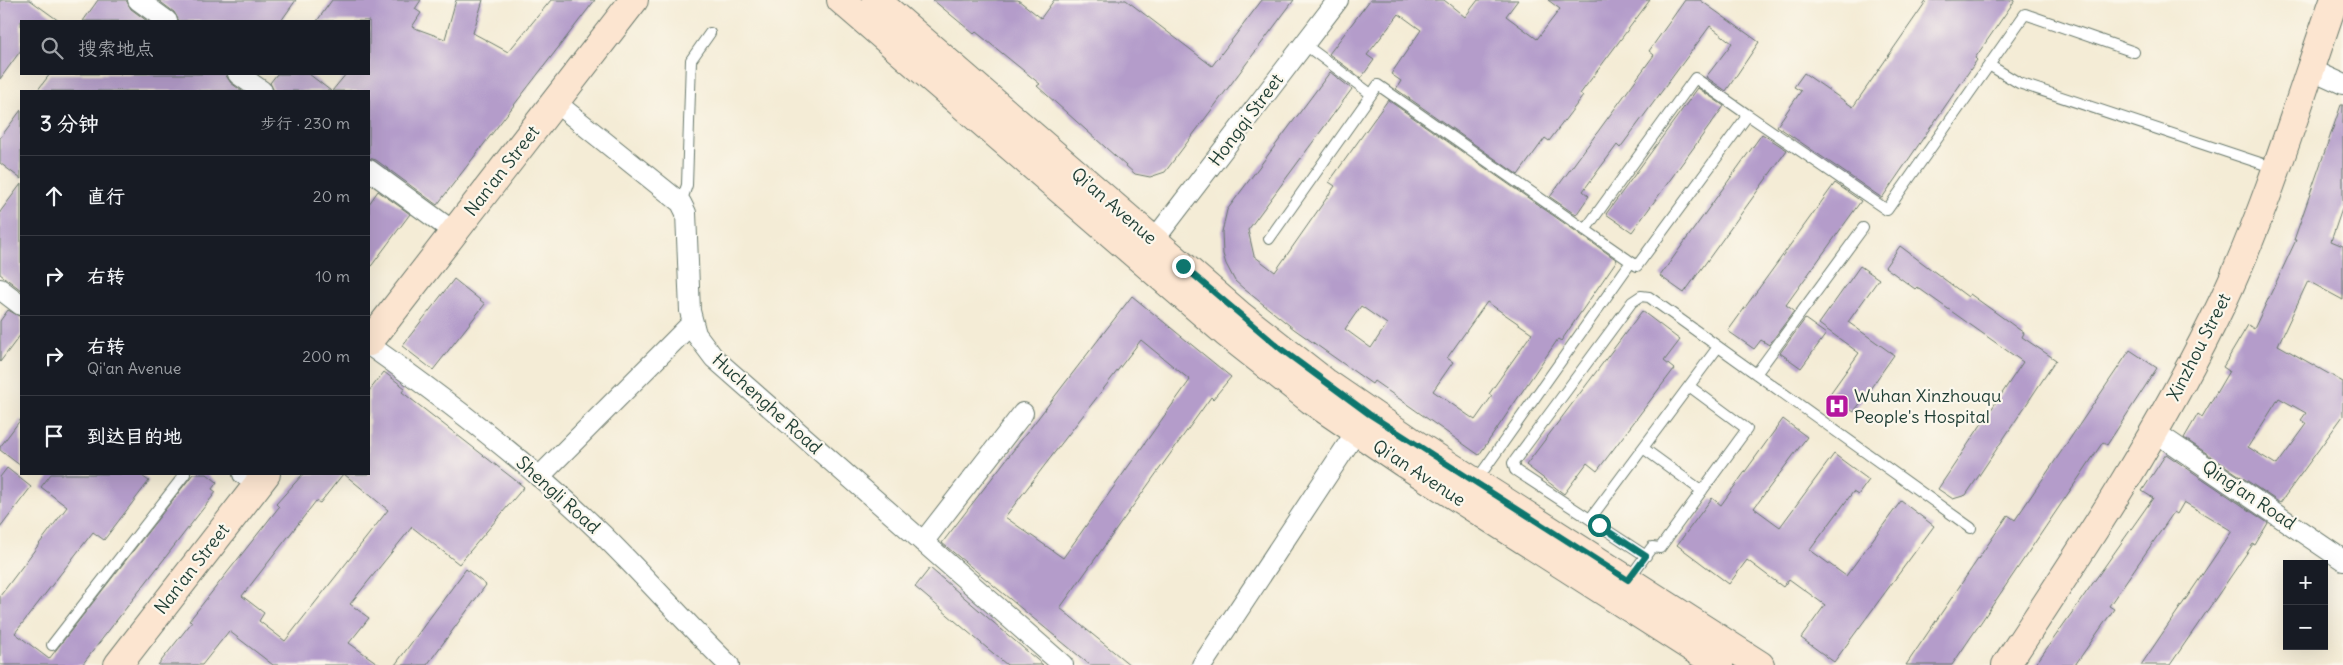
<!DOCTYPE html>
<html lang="zh">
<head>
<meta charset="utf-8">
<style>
  :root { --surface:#171b24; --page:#20242c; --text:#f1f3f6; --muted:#9ea1a6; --line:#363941 }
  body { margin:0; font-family:Delius,"LXGW WenKai TC",sans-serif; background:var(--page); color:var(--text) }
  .controls { position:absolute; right:15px; bottom:15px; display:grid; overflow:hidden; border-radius:0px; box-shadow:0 5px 20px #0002 }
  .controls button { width:45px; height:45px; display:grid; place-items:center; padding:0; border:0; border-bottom:1px solid var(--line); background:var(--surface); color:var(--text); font:25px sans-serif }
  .stop { position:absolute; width:15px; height:15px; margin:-11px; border:4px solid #0f766e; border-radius:50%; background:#fff }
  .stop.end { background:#0f766e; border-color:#fff; box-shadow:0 1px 5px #0008 }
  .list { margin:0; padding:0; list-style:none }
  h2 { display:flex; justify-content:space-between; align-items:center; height:65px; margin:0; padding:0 20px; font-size:21px }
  h2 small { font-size:16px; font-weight:400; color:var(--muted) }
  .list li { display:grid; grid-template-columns:32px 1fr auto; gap:15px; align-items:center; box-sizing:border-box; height:80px; padding:0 20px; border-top:1px solid var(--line) }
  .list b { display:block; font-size:19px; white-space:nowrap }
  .list p { margin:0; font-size:16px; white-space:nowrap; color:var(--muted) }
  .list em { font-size:16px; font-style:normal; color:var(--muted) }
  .icon { flex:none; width:28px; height:28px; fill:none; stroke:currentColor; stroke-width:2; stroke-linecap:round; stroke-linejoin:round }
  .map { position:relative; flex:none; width:2343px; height:665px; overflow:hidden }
  .search { position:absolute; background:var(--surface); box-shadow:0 5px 20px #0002; left:20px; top:20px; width:350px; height:55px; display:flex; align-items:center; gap:12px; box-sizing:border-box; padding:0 18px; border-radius:0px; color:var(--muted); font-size:19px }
  .panel { position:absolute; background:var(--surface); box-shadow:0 5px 20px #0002; left:20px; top:90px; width:350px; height:385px; border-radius:0px }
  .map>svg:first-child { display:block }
</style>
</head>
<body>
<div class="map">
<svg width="2343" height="665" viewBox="0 0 2343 665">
  <rect width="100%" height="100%" fill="#fbf7ec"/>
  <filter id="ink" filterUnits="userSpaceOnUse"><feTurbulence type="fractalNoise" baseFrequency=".02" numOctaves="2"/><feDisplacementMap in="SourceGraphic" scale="10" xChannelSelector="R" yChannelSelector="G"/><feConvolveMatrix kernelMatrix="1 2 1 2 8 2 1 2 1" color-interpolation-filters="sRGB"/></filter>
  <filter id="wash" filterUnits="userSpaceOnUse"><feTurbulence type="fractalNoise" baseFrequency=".0096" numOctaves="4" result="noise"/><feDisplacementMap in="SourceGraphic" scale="20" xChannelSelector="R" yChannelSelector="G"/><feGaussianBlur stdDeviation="1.12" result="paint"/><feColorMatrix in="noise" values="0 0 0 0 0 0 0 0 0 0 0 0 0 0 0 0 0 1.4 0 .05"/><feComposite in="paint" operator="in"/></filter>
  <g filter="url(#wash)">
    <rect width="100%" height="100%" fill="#f4ecd6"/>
    <g id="blocks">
      <path fill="#b49cca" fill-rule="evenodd" d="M0,0h30l29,21h-38v29l-21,29z
        M98,0h28l5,9 16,12h-64z
        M158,0h138l-15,21h-102l-5,-9z
        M332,0h89l-6,9 6,4 -9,14 33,12 11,-39h27l-10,33 35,19 43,-52h44l-158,205 -61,-45 -7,-2v-67h-37l14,-17h23v-53h-52z
        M933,0h85l23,18 13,-18h72l86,66 50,-66h32l-129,172 -15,5 -15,-3 -98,-88 3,-2 -64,-52 -2,2z
        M1370,0h74l21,17 13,-17h40l-12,16 31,23 23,-30 -12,-9h102l-70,94 3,2 -34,45 -4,-3 -27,37 -122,-86 5,-8 -10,-7 30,-44 -22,-16 -32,41 7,5 -13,18 -32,-24z
        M1685,0h15l59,42 -33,49 -20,-14 26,-34 -22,-17 -90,122 -3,-3 -34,46 6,5 -13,19 -26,-18 104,-142 -5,-4z
        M1927,0h88l-40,58 2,2 -95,138 -105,-72 24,-35 -7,-4 10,-14 49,34z
        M1330,72l22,17 -104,141 6,26 21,16 60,-86 -6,-4 59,-82 229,160 -56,81 -3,-2 -79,116 -105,-74 -2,3 -78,-55 -50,-40 -9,-8 -9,-17 -3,-10 -1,-22 5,-22zM1487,302l45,31 -43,61 3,2 -17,24 -42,-29 20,-29 -6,-4zM1361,306l26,18 -16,24 -26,-19z
        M50,74h175l6,9 11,8h-205z
        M277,74h32l22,17h-57l-4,-8z
        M1698,88l26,18 -92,126 -26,-18z
        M2341,105h2v101l-12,35 12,5v54l-35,-19 -30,64 65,37v34l-63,87 -96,-65 14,-24 4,3 27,-46 -6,-4 25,-42 6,4 42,-89h-2zM2279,398l27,15 -5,7 6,4 -30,41 -29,-18z
        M21,110v69l-21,-16v-25z
        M1762,134l25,16 -103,143 -24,-17z
        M1835,183l26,18 -75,104 8,6 -25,34 -8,-5 -7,9 -26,-18z
        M21,184v106l-21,-16v-62z
        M378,191l32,23 -41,55v-65z
        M1900,246l68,51 2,-3 54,39 -2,4 34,23 -90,135 -13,4 -15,-10 85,-127 -106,-75 -2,2 -30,-22z
        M1860,266l19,13 -31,43 46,33 -40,57 -25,-17 30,-42 -40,-29z
        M454,279l31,25 -52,66 -31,-24z
        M1132,296l99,81 -18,22 -2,-2 -151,211 70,57h-40l-148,-122zM1141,340l49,40 -127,178 -58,-41z
        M8,310l13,7v17l-21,28v-41z
        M1642,311l38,29 -16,21 10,8 -77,102 -10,-8 -23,31 -38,-29z
        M1805,319l21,15 -25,34 -21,-15z
        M2130,350l27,18 -50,77 -4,-3 -151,223h-46l102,-150 7,5z
        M384,372l21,16 -3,4 122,95 -65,77 -47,-37 -62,77 19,14 -20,25 31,22h-107l-44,-34 -27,34h-44l34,-43 -3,-1 90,-114 -3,-3 27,-30h40l-23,29 -4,-2 -74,95 22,17 -5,8 26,20 103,-131 -44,-36h25v-83z
        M21,419v47l-21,-16v-3z
        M1783,419l24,18 -53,71 26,19 54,-73 35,26 -11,15 -5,-3 -43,58 36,26 55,-75 33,25 -100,136 -33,-24 24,-33 -36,-26 -6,8 -36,-27 -18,24 -52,-39 35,-47 9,7z
        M2166,454l102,69 -13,22 -2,-1 -83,121h-29l91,-134 -48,-29 -7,12 -3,-2 -65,94 5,3 -39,56h-40l118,-167 -11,-7z
        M7,468l24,19 -31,41v-51z
        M51,474h88l10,7 -45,59 -11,-8 -78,101 34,26 144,-185h14l10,8 -5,7 4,3 -134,173h-82v-69l67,-89 -26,-20z
        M930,568l113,97h-36l-92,-78z
        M466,569l20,16 -59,80h-32z"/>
    </g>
  </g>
  <g filter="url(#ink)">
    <use href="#blocks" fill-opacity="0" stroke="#6a7a6d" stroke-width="1"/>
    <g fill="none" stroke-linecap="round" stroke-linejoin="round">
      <g stroke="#6a7a6d" stroke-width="12">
        <path id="lane" d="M1304,44l67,50
          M1989,65l30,18 256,85
          M681,203l6,-18 4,-125 19,-27
          M1585,230l110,-152 53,37
          M1269,239l109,-154 259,181 111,-151 139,95 138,-196 109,38
          M1756,374l107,-146
          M1643,448l59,43
          M1476,481l155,-219
          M1590,519l128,-172
          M1646,556l-131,-86 -2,-7 119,-161 9,-6 8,1 322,231
          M1628,580l24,-33 8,1 87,-119 -58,-43
          M52,645l133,-171"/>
      </g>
      <g stroke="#6a7a6d" stroke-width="22">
        <path id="street" d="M138,0l29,21
          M2310,69l33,15
          M238,74l24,17
          M555,102l126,101 5,10 4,98 6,23 18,24 349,307
          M369,170l85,62
          M1154,240l184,-240
          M0,289l21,16
          M369,345c82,58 161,119 233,189 44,43 83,89 127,131
          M2155,432l188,128
          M243,474l15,11
          M539,477l153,-154
          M923,542l100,-129
          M1202,665l154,-233"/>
      </g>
      <g stroke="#6a7a6d" stroke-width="30">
        <path id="secondary" d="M841,0l385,333 85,67 91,62 317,203
          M876,0l365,316 84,66 89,61 346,222
          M369,342l265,-342
          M118,665l148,-191
          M2006,665c78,-118 156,-235 217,-364 45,-96 76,-200 111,-301"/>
      </g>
      <use href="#lane" stroke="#fff" stroke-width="10"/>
      <use href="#street" stroke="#fff" stroke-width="20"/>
      <use href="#secondary" stroke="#fce5d0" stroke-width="28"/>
    </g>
  </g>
  <g fill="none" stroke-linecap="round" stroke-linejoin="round" filter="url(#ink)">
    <path stroke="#0f766e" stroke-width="6" d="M1183,266l98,83 88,65 259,166 18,-24 -47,-31"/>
  </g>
  <defs>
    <g id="hospital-square" transform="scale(1.25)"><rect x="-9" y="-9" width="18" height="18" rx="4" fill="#b5179e" stroke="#fbf7ec"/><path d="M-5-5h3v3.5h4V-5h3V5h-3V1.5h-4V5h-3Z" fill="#fff"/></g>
  </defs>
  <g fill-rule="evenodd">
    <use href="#hospital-square" x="1837" y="406"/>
  </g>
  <g text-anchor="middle" stroke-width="4.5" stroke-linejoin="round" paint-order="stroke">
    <g font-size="18" fill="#1f3d34" stroke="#fbf7ec">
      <text transform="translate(1246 120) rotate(-53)" y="6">Hongqi Street</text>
      <text transform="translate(502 171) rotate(-52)" y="6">Nan'an Street</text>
      <text transform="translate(1114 206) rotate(41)" y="6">Qi'an Avenue</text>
      <text transform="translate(2199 347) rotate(-63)" y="6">Xinzhou Street</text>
      <text transform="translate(767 404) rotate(42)" y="6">Huchenghe Road</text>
      <text transform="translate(1419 473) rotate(33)" y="6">Qi'an Avenue</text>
      <text transform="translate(558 495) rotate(42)" y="6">Shengli Road</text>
      <text transform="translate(2249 495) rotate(34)" y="6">Qing'an Road</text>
      <text transform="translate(192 569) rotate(-52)" y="6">Nan'an Street</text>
    </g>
    <g font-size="18" fill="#1f3d34" stroke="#fbf7ec" text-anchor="start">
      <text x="1854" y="402">Wuhan Xinzhouqu<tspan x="1854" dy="21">People's Hospital</tspan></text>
    </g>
  </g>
</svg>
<div class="controls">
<button>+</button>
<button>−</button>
</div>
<div class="stop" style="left:1599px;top:525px"></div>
<div class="stop end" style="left:1183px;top:266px"></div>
<div class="search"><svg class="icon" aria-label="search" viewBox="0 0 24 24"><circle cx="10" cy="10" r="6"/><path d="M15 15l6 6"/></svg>搜索地点</div>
<section class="panel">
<h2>3 分钟<small>步行 · 230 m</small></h2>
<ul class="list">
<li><svg class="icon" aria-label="ahead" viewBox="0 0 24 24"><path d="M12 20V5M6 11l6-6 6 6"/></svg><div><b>直行</b></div><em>20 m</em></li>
<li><svg class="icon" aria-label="right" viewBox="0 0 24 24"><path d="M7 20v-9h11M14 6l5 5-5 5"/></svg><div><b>右转</b></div><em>10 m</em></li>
<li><svg class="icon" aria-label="right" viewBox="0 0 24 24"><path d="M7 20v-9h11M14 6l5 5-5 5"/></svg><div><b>右转</b><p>Qi'an Avenue</p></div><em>200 m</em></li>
<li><svg class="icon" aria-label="arrive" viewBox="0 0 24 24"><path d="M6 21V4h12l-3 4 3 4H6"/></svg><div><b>到达目的地</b></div></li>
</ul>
</section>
</div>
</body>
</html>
